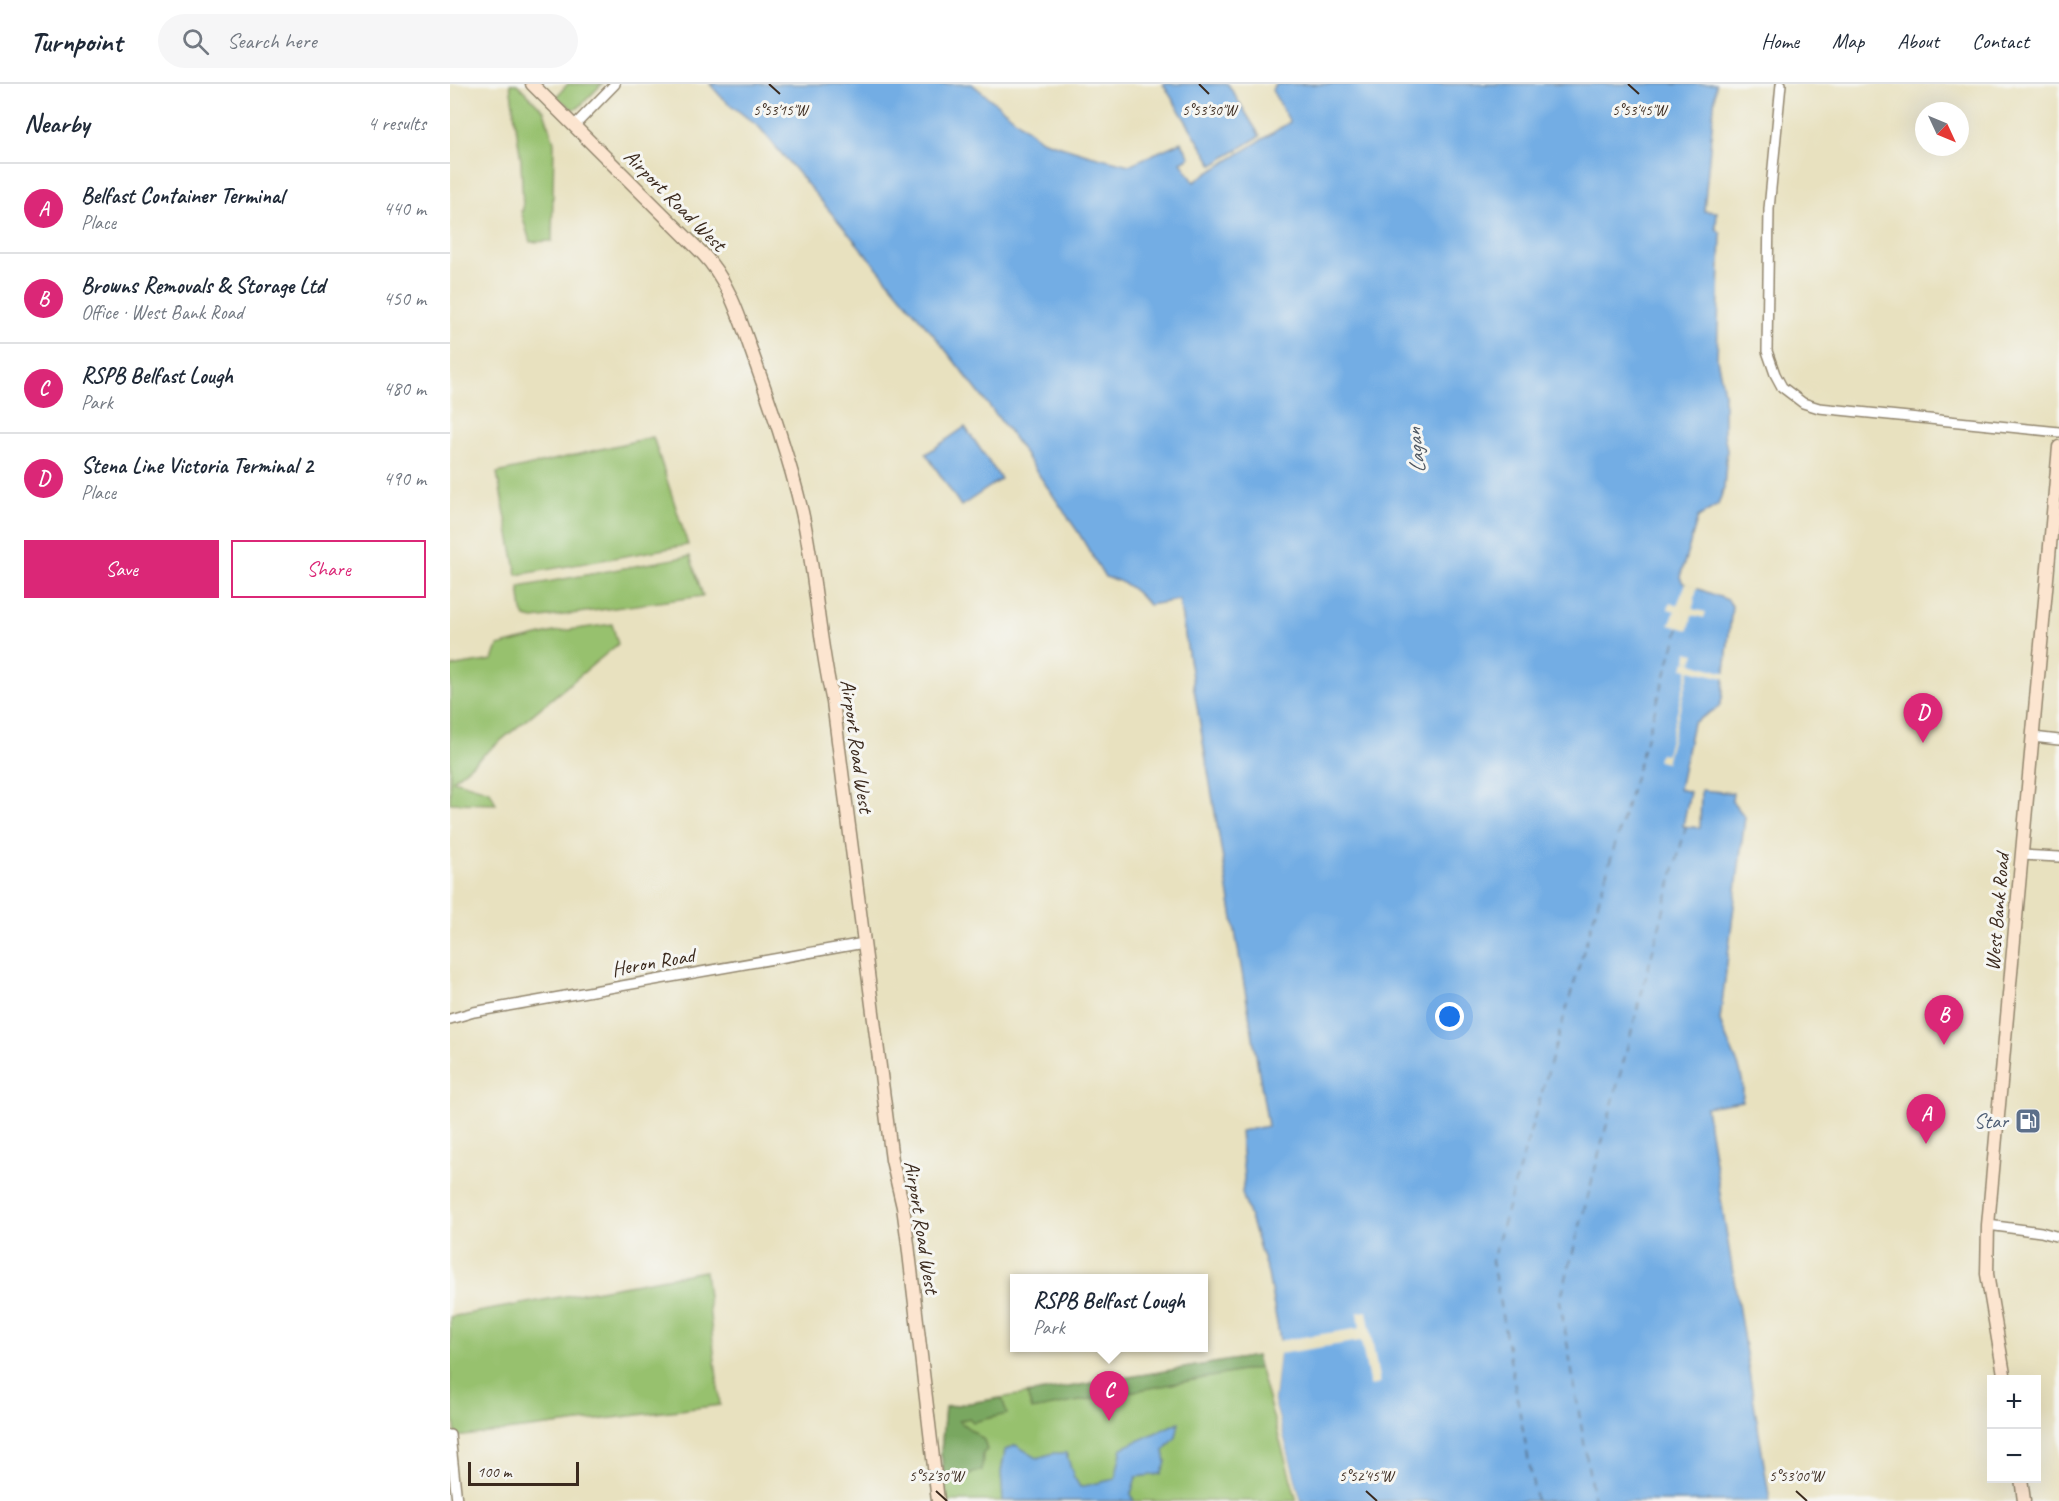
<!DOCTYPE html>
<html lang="en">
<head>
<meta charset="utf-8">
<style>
  :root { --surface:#fff; --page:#f6f6f7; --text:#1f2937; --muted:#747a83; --line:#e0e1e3; --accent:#db2777 }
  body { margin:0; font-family:Caveat,sans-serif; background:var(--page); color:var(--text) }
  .controls { position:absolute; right:18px; bottom:18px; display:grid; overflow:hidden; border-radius:0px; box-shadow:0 6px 24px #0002 }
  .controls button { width:54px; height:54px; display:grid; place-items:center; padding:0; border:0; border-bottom:2px solid var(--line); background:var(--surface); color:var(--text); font:30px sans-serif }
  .compass { position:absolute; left:1465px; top:18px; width:54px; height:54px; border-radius:50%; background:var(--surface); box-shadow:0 6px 24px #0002; rotate:134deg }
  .scale { position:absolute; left:18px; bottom:15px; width:111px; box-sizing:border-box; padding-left:6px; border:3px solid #3b2a1e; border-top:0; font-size:16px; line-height:21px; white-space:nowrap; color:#3b2a1e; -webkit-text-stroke:4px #f6f6f2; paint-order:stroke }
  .you { position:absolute; left:1000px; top:933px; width:21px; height:21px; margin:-15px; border:4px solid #fff; border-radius:50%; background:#1a73e8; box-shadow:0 0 0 9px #1a73e833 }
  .badge { display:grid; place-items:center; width:39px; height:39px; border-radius:50%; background:var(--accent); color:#fff; font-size:20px; font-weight:700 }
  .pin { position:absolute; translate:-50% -50px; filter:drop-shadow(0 2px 3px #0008) }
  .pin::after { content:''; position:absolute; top:32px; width:21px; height:18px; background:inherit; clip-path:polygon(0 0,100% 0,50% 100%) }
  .popup { position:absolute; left:560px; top:1190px; width:198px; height:78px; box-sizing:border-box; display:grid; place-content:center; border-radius:0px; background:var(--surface); filter:drop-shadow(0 2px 4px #0005); font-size:20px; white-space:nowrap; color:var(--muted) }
  .popup b { font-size:22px; color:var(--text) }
  .popup::after { content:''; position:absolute; left:50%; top:100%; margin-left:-12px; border:12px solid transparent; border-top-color:var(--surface) }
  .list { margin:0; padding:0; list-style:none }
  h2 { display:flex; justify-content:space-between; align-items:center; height:78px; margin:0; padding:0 24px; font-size:26px }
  h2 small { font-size:20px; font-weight:400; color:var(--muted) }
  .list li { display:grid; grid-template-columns:39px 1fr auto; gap:18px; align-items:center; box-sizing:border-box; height:90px; padding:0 24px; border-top:2px solid var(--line) }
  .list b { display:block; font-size:22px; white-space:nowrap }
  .list p { margin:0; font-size:20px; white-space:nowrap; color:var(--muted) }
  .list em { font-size:20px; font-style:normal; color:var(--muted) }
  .actions { display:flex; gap:12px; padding:18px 24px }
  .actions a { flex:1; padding:14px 0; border:2px solid var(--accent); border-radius:0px; text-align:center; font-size:21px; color:var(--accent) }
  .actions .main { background:var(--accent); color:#fff }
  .icon { flex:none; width:33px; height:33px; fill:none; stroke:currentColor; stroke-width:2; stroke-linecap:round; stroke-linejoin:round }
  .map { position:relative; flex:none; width:1609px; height:1417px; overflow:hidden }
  header { display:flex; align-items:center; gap:36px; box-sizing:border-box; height:84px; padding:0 30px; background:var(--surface); border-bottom:2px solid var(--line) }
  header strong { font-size:28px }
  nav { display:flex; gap:33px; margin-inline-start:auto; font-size:21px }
  .search { width:420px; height:54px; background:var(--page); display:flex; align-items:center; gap:15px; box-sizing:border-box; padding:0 21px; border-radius:33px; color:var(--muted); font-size:22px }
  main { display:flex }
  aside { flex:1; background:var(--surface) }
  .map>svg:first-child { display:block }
</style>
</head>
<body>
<header>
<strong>Turnpoint</strong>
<div class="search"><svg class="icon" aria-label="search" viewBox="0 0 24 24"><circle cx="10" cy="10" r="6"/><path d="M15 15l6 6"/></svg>Search here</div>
<nav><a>Home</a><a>Map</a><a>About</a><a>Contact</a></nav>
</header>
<main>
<aside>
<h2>Nearby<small>4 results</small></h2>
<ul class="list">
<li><span class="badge">A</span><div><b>Belfast Container Terminal</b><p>Place</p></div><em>440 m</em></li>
<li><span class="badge">B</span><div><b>Browns Removals &amp; Storage Ltd</b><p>Office · West Bank Road</p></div><em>450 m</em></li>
<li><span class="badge">C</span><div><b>RSPB Belfast Lough</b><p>Park</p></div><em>480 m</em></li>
<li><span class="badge">D</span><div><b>Stena Line Victoria Terminal 2</b><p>Place</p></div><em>490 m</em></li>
</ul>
<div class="actions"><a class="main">Save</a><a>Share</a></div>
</aside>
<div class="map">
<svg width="1609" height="1417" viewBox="0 0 1609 1417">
  <rect width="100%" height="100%" fill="#f6f6f2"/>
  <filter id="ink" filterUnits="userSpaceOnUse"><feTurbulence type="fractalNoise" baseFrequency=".0167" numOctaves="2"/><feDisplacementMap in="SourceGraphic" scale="12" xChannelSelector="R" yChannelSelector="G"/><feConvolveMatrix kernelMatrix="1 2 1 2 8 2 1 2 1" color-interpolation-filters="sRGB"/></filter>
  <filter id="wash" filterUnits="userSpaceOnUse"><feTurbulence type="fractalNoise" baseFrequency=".008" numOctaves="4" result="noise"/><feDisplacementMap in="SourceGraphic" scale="24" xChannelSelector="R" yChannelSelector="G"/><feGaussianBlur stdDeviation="1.35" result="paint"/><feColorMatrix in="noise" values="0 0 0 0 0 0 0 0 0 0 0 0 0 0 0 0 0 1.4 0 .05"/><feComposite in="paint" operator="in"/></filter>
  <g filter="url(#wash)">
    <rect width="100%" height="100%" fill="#e8e1bf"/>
    <path fill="#97c16e" stroke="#697646" stroke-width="1.5" d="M60,0h7l27,27 10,31 -2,99 -22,1 -9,-31 2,-1 -2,-49z
      M118,0h34l-24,24 -5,1 -17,-12z
      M203,353l35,108 -171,30 -20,-102z
      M240,472l13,40 -169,23 -9,-2 -3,-6 -3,-24z
      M162,540l6,20 -165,136 37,11 6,13 -46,-1v-136l43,-7 5,-14 56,-14z
      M255,1187l15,134 -264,32 -6,-54v-66z
      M806,1272l41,145h-350l-6,-48 4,-46z"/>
    <path fill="#79a761" stroke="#5a6840" stroke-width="1.5" d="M806,1272l3,12 -227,42 -5,-16z
      M552,1314l5,16 -34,8 -4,-4 -10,3 25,19 3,10 -4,3 -1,17c-14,5 -23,8 -38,3l-3,-20 4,-46z"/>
    <path fill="#73ade4" stroke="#576c81" stroke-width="1.5" d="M260,0h262l69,56 49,15 39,10 52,-23 9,15 -9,5 13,20 96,-60 -18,-32 5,-6h439l-12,127 13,1 -1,16 5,6 -4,125 7,33v41l3,17 -3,38 -6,17 -20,12 -18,60 3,6 45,17 4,6 -10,93 -3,8 -26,16 -14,66 11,3 -7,34 17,2 1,-38 32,3 -1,8 13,16 -25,203c7,28 28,50 22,81l-36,6 64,394h-469l-27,-100 6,-61 -12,-66 -26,-81 2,-15 -4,-47 28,-5 -89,-526 -30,5c-14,-15 -24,-24 -44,-28l-27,-45 -67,-98 -74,-95 -177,-211 -38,-30z
      M713,0h65l32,52 -47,29z
      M515,343l36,52 -40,27 -35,-52z
      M729,1338l-3,15 -12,14 2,11 -5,12 -25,3 -5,17 3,7h-131l-2,-29 4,-22 11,-5 21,13 17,-5h12l8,24 6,10 35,-8 7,-31z"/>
    <path fill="#e8e1bf" d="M1236,499l11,4 -4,22 13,3 -2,6 -12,-3 -3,15 -20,-5 6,-14 -7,-2 2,-6 7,2z
      M1237,568l8,2 -3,9 37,11 -1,5 -38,-9 -24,93 -8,-2 -1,-2 3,-5 6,1 22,-86 -5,-1 2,-7h6l-5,-1z
      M917,1227l13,73 -10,2 -9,-45 -82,13 -5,47 27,100h-3l-27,-100 6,-60 83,-13 -2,-16z"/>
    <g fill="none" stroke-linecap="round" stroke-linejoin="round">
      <path stroke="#4f5863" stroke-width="1.5" stroke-dasharray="8 6" stroke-linecap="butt" d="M1086,1417l-44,-240 187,-633
        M1144,1417l-34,-200 126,-475"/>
    </g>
  </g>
  <g filter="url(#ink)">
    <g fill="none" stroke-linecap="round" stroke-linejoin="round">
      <g stroke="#92866e" stroke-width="12">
        <path id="street" d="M1331,0l-12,125 -2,142 8,23 7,13 21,16 16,5 240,24
          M124,42l41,-42
          M1583,653l26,3
          M1571,771l38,2
          M0,935l24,-7 390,-69
          M1538,1141l53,7 18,5
          M0,1351l7,66"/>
      </g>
      <g stroke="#92866e" stroke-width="15">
        <path id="secondary" d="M82,0l170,169c26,27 37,63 49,97 19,53 38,107 51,162 14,62 16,127 31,190l59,458 11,47 5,37 30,257
          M1555,1296l-18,-106 1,-49 71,-778
          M1571,1394l3,23"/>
      </g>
      <use href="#street" stroke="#fff" stroke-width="9"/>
      <use href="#secondary" stroke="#fce5d0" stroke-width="12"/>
    </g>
  </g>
  <path fill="none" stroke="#3b2a1e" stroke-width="2" d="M319,0l11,10M749,0l10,10M1178,0l11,10M486,1407l11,10M916,1407l11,10M1346,1407l11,10"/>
  <defs>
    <g id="fuel-square" transform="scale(1.35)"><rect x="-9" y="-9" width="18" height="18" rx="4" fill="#5c6f8a" stroke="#f6f6f2"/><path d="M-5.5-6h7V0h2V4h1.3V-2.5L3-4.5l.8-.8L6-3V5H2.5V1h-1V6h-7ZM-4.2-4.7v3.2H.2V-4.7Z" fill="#fff"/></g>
  </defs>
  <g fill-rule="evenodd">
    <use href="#fuel-square" x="1578" y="1037"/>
  </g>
  <g text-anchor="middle" stroke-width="6" stroke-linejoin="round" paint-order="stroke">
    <g font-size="21" fill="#3b2a1e" stroke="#f6f6f2">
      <text transform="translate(225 116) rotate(45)" y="7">Airport Road West</text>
      <text transform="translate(407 662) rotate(82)" y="7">Airport Road West</text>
      <text transform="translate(1547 828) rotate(-85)" y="7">West Bank Road</text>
      <text transform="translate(203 878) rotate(-10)" y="7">Heron Road</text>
      <text transform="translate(472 1143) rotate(81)" y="7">Airport Road West</text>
    </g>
    <g font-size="21" fill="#4e5e75" stroke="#f6f6f2" text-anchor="end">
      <text x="1558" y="1044">Star</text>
    </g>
    <g font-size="22" font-style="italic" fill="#4f5863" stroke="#f6f6f2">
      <text transform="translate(965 367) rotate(-96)" y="8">Lagan</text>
    </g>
  </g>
  <g font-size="15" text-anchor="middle" fill="#3b2a1e" stroke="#f6f6f2" stroke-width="6" stroke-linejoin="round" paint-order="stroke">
    <text x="330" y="31">5°53'15"W</text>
    <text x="759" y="31">5°53'30"W</text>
    <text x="1189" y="31">5°53'45"W</text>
    <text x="486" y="1397">5°52'30"W</text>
    <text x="916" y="1397">5°52'45"W</text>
    <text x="1346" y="1397">5°53'00"W</text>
  </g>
</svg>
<div class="controls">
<button>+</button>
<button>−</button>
</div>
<svg class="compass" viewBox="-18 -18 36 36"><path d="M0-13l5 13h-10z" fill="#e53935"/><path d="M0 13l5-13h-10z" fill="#747a83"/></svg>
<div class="scale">100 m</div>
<div class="you"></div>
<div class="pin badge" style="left:1476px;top:1060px">A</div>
<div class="pin badge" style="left:1494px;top:961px">B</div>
<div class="pin badge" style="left:659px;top:1337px">C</div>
<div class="popup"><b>RSPB Belfast Lough</b>Park</div>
<div class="pin badge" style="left:1473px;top:659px">D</div>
</div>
</main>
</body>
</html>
